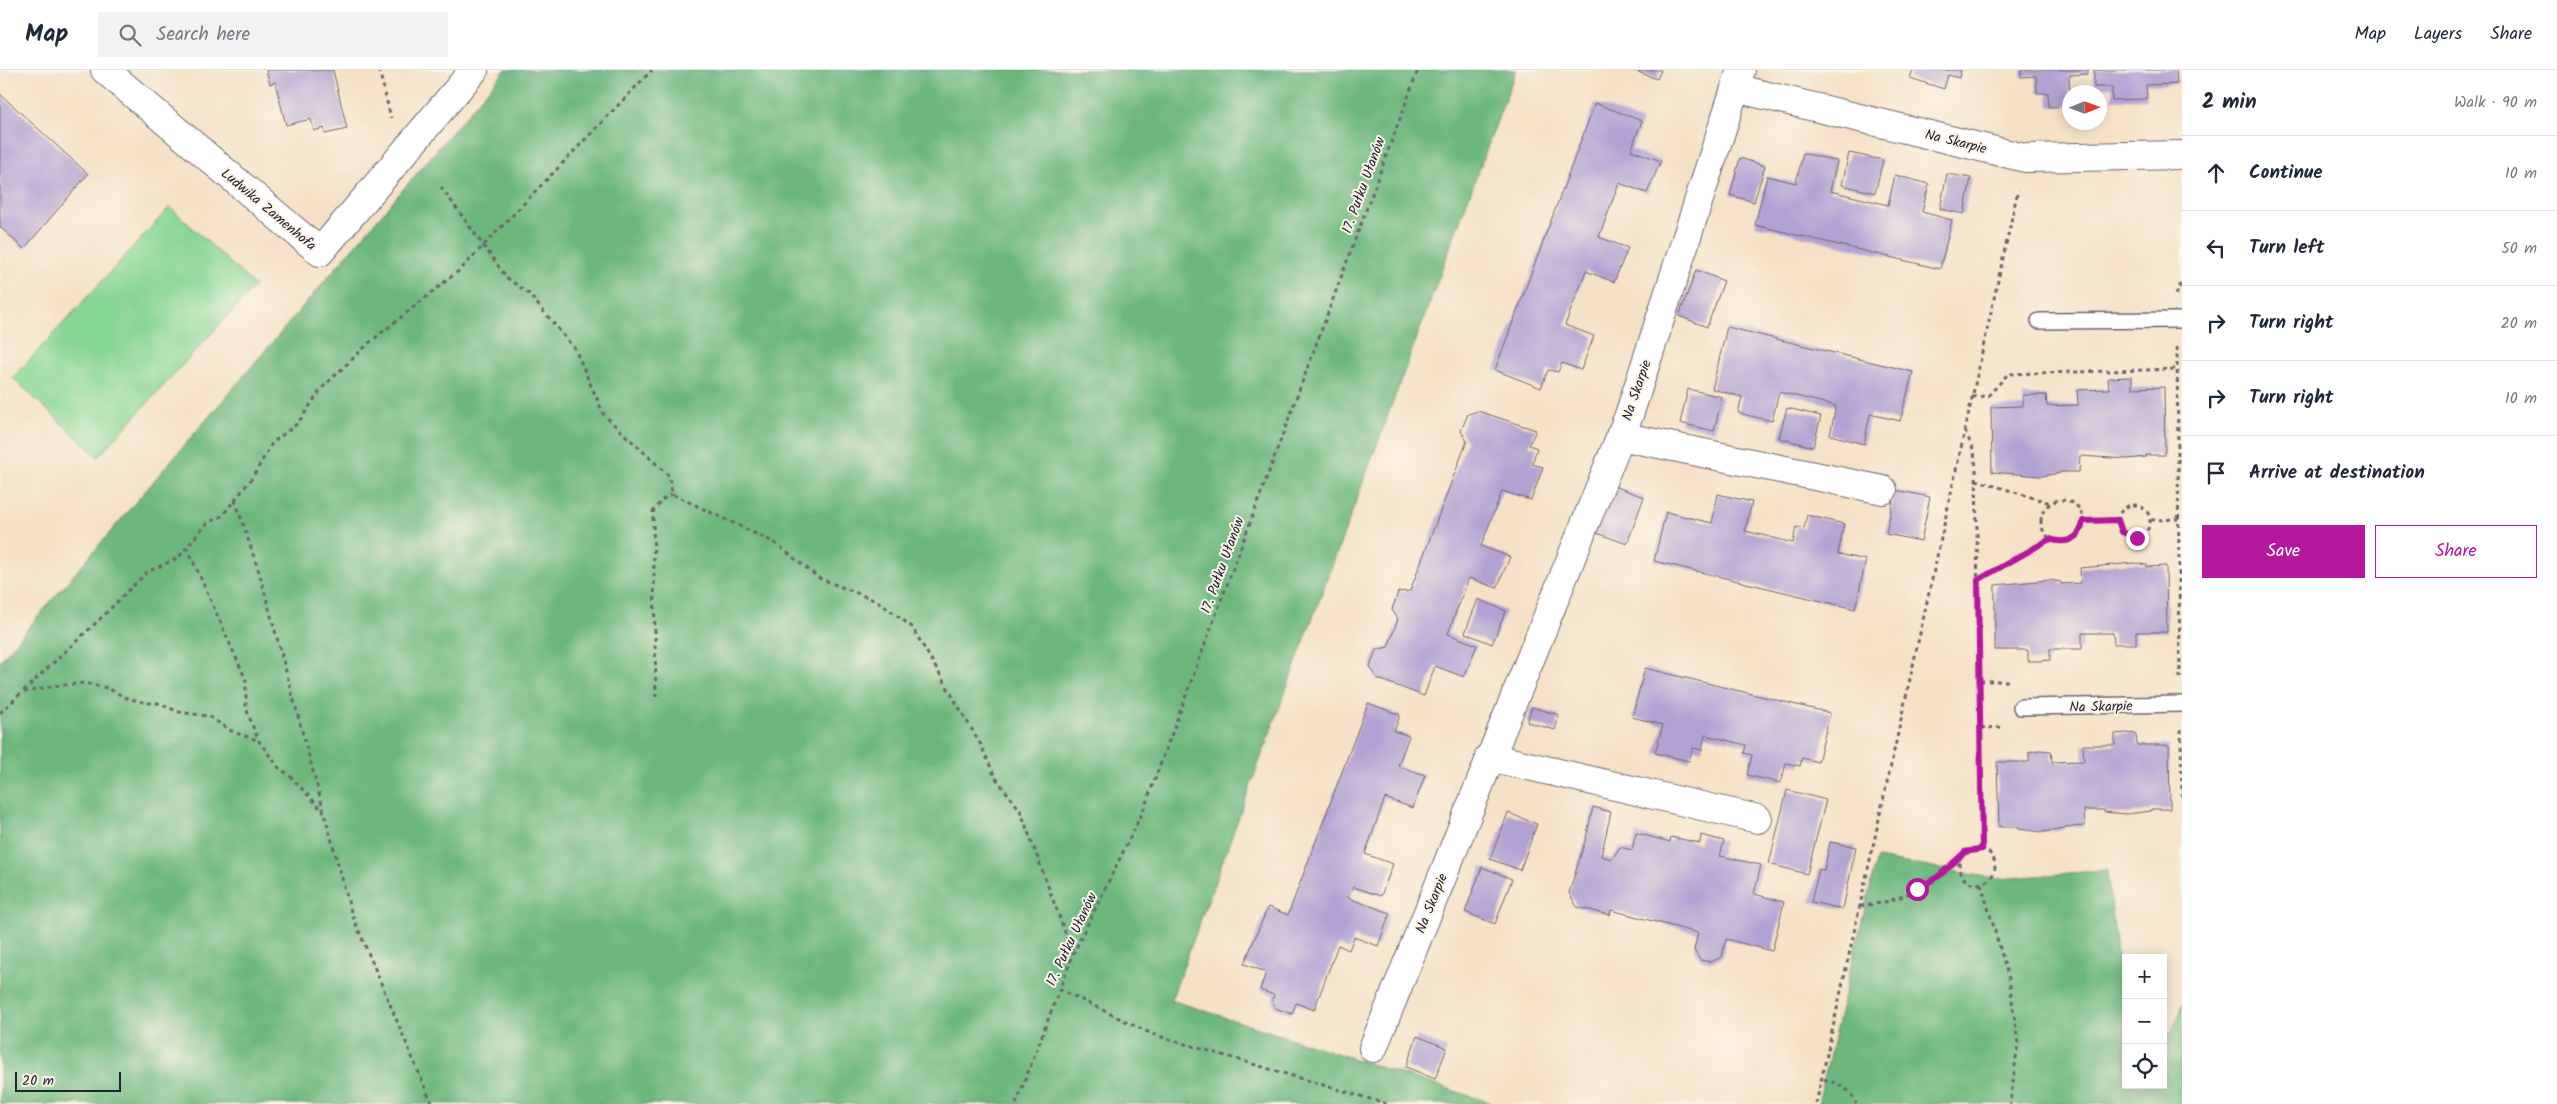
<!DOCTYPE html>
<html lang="en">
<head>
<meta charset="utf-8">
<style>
  :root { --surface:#fff; --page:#f2f2f3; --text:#1f2937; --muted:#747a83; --line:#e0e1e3; --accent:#b5179e }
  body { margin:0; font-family:Kalam,sans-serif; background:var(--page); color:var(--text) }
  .controls { position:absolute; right:15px; bottom:15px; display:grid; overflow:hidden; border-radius:0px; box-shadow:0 2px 12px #0003 }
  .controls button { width:45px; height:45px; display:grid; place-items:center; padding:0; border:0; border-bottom:1px solid var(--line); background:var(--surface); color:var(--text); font:25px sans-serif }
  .compass { position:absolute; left:2062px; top:15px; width:45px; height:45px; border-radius:50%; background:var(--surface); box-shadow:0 2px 12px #0003; rotate:89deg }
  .scale { position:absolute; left:15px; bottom:12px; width:106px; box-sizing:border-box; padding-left:5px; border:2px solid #22223b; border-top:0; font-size:14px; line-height:18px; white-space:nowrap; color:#22223b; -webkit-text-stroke:4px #fcf5e5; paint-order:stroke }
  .stop { position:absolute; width:15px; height:15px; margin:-11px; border:4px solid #b5179e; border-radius:50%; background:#fff }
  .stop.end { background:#b5179e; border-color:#fff; box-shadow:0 1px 5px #0008 }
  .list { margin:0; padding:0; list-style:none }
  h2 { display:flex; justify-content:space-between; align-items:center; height:65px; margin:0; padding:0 20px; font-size:21px }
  h2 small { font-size:16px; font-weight:400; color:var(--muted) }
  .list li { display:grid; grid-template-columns:32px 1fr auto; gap:15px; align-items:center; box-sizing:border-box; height:75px; padding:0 20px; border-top:1px solid var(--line) }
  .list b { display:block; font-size:19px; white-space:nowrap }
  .list em { font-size:16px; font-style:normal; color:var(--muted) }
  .actions { display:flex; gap:10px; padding:15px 20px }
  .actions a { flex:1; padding:11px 0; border:1px solid var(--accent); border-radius:0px; text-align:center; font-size:18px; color:var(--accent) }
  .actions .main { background:var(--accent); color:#fff }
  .icon { flex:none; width:28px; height:28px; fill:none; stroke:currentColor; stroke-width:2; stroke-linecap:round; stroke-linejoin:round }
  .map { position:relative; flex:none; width:2182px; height:1034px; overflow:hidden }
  header { display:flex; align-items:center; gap:30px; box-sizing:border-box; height:70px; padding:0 25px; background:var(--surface); border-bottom:1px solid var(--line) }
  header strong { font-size:24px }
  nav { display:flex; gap:28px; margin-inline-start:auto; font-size:18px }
  .search { width:350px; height:45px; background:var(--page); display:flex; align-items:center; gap:12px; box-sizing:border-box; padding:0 18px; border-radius:0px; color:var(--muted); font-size:19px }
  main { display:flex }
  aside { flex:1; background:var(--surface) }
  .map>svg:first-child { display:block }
</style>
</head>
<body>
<header>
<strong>Map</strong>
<div class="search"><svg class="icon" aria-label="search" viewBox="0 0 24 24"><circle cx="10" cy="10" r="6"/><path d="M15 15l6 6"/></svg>Search here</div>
<nav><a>Map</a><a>Layers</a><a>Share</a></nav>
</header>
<main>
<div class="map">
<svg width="2182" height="1034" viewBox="0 0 2182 1034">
  <rect width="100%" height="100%" fill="#fcf5e5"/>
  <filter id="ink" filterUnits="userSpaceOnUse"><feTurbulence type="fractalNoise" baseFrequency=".02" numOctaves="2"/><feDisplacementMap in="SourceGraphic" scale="10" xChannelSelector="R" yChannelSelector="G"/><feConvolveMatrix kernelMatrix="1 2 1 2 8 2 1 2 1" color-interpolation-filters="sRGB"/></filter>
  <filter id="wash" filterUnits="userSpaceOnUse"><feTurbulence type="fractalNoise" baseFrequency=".0096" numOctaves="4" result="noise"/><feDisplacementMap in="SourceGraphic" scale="20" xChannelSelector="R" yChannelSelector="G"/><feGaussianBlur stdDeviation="1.12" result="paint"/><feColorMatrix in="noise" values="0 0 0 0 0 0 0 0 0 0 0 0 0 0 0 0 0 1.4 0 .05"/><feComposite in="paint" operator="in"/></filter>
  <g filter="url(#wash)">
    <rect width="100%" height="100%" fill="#f5e1c6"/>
    <path fill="#86d695" stroke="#547c68" d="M170,137l85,79 -157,171 -85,-79z"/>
    <path fill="#6cb77e" stroke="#476c5c" d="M505,0h1011l-345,930 324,104h-1495v-443z
      M1877,788l122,21 108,-9 17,140 2,1v74h37v-55l8,4 11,-30v100h-364z"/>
    <g id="blocks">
      <path fill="#b2a2d3" d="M266,0h67l14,59 -22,5 -1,-6 -10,3 -3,-12 -25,6 -11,-43 -5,2z
        M1633,0h28l-4,9z
        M1913,0h48l-2,8 -11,-3 -4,14 -34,-11z
        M2021,0h67v4l-19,1 1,31 -21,1 -1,-14h-11l-1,-17 -15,1z
        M2094,0h82l1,14 -31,1 1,14 -35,1v-13h-18z
        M0,24l88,80 -64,75 -24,-22z
        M1595,33l47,18 -11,29 30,11 -14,32 -28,-10 -20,54 29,11 -14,34 -28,-11 -21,54 29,11 -13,34 -19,-7 -4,9 -10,-2 -7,18 -46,-18z
        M1803,83l34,8 -7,30 58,14 7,-30 34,9 -7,28 30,8 -12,49 -185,-44 12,-49 29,7z
        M1849,83l34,7 -8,33 -33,-8z
        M1740,88l25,8 -11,36 -24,-7z
        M1947,104l24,4 -7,36 -24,-5z
        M1696,200l28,11 -17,46 -28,-11z
        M1727,257l186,45 -13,49 -30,-7 -6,30 -34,-9 6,-29 -28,-7 -29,-7 -7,29 -34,-8 4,-16 -30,-8z
        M2132,307v11l32,-1 1,68h-19v2l-18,2 -48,-3 -1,16h-19v1l-19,3 -49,-4 -1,-65 32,-1v-11h23l1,11 31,-1 -1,-15 32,-1 -1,-11z
        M1688,319l34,8 -8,34 -34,-8z
        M1787,338l34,8 -8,31 -34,-9z
        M1478,341l58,19 -7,15 8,3 -5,16 11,3 -12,33 -29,-9 -21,55 29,11 -13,31 -28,-10 -11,28 -10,28 29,11 -13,32 -29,-11 -11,30 -48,-18 -6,-12 6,-16 12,-3 10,-28 -6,-9 6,-18 12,-1 57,-150 -6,-10 7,-17z
        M1614,416l30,11 -17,47 -30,-11z
        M1895,420l35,7 -9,44 -35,-7z
        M1718,424l34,8 -7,29 29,7 19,5 3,-16 8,2 3,-14 37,9 -6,30 28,6 -11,49 -201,-48 12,-49 46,11z
        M2134,493l13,2v2l19,-1 1,66h-31v12h-22l-1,-11h-31v16h-32v11l-11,1h-11v-11h-33v-65l54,-5 12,2v2l20,-1 -1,-15z
        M1478,529l28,12 -14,33 -27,-11z
        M1645,598l185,45 -12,49 -16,-4 -2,8 -14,-3 -5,20 -34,-8 5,-20 -8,-2 2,-8 -41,-10 -3,15 -9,-2 -4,13 -34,-8 8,-28 -31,-8z
        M1368,633l32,12 -6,16 15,5 -11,30 27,9 -12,33 -28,-10 -20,56 28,10 -12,32 -28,-9 -5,11 42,15 -12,33 -24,-9 -5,13 -11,-5 -24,65 -18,-7 -4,11 -17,-6 -3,-7 2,-6 -14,-5 6,-18 -22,-8 24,-57 20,8z
        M1532,637l27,8 -4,15 -28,-8z
        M2126,663l10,1 1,11h32l1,64h-19v2l-24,3 -23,-2v-2h-20l1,16 -20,1v2l-23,3 -24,-3v-2h-19l-2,-65h32v-10l11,-2 11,1 1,11 32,-1 -1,-16h32v-11z
        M1787,720l39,10 -19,74 -38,-10z
        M1593,737l18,5 -10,44 11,3 8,-12 12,3 4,-17 34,9 1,-5 29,6 1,-8 23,6 -4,15 41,9 -7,29 30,8 -12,49 -46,-12 -4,18 -11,5 -11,-2 -6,-10 4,-17 -87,-23 -1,5 -33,-8 -8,-14 17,-55z
        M1508,743l29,11 -17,46 -30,-11z
        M1830,772l26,5 -13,62 -32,-7 8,-33 5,1z
        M1482,797l30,12 -17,45 -30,-12z
        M1417,966l30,12 -12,31 -29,-12z"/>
    </g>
  </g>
  <g filter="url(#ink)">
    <use href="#blocks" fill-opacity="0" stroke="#6c656c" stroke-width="1"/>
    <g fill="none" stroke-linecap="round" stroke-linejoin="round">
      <g stroke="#6c656c" stroke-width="18">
        <path id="service" d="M2039,251l143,-1
          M2021,637l161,-3"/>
      </g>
      <g stroke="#6c656c" stroke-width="30">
        <path id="minor" d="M105,0l215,182 154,-182
          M1735,18l290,70 157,-3
          M1620,366l263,54
          M1489,687l269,62
          M1373,978l256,-633 112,-345"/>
      </g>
      <path stroke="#6c656c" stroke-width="3" stroke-dasharray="4 4" stroke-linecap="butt" d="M379,0l12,48
        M441,117l66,91 21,15 47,56 29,66 65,61 3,18 103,49 44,35 60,24 33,25 69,118 14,32 25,33 53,144
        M2176,225l6,-15
        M2177,277l3,331
        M1972,327l16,-1 20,-22 169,-5
        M1965,361l9,20 2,17 6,381
        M1976,410l74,23
        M2041 451a21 21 0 1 1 42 0a21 21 0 1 1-42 0Z
        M235,430l25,75 91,337 81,192
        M2118 451a16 16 0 1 1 32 0a16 16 0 1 1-32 0Z
        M2151,450l27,-1
        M2083,451l35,-1
        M187,477l59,133v28l12,32 21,28 10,7 35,37
        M1978,510l72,-41
        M1980,611h32
        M24,622l30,-6 31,-3 22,5 20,10 19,5h12l21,9 29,4 25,16 24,8
        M656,627l-3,-185 9,-12 10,-6
        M0,643l101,-95 46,-46 31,-14 28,-34 16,-8 31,-39 19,-34 26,-20 24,-35 47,-45 92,-74 191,-199
        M1981,658l24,-1
        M2181,659l1,71
        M1959 796a18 18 0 1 1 36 0a18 18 0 1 1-36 0Z
        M1981,814l28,95 9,64 -8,61
        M1860,836c43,-4 67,-20 100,-47
        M1059,919l93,45 235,70
        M1824,1009c15,5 27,9 32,25
        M1016,1034l57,-150 70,-143 275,-741
        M1816,1034l202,-914"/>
      <use href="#service" stroke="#fff" stroke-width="15"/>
      <use href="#minor" stroke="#fff" stroke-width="28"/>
    </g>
  </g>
  <g fill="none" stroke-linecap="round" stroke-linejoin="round" filter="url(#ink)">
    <path stroke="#b5179e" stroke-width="6" d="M1917,819l22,-13 26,-24 17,-3 -4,-269 72,-41c16,6 31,0 33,-18l35,-1 4,12 15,6"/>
  </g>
  <g text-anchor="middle" stroke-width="4" stroke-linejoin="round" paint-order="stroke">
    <g font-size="14" fill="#22223b" stroke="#fcf5e5">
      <text transform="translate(1956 71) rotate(14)" y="5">Na Skarpie</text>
      <text transform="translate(1363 115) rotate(-70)" y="5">17. Pułku Ułanów</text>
      <text transform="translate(269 139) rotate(40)" y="5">Ludwika Zamenhofa</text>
      <text transform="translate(1636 320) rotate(-71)" y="5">Na Skarpie</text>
      <text transform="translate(1222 495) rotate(-70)" y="5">17. Pułku Ułanów</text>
      <text transform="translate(2101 636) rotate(-1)" y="5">Na Skarpie</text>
      <text transform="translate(1431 833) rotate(-68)" y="5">Na Skarpie</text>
      <text transform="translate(1071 869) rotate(-65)" y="5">17. Pułku Ułanów</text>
    </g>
  </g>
</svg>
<div class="controls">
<button>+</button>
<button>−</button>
<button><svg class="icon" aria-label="locate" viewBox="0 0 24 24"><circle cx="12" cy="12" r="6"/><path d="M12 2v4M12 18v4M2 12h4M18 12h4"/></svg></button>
</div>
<svg class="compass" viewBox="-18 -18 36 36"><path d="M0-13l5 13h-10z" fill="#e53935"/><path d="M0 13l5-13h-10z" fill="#747a83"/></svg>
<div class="scale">20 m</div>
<div class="stop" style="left:1917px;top:819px"></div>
<div class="stop end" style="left:2137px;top:468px"></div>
</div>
<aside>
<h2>2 min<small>Walk · 90 m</small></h2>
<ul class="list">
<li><svg class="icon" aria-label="ahead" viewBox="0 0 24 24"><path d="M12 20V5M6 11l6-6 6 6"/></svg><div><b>Continue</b></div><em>10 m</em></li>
<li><svg class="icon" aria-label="left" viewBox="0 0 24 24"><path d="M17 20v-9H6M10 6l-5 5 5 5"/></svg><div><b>Turn left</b></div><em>50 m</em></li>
<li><svg class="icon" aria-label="right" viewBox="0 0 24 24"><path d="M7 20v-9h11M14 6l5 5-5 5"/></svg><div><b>Turn right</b></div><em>20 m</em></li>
<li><svg class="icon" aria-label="right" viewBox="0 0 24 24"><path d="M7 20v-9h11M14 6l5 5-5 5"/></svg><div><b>Turn right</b></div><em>10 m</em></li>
<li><svg class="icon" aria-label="arrive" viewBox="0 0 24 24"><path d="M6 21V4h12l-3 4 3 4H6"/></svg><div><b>Arrive at destination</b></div></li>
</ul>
<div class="actions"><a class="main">Save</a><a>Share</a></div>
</aside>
</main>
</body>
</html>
